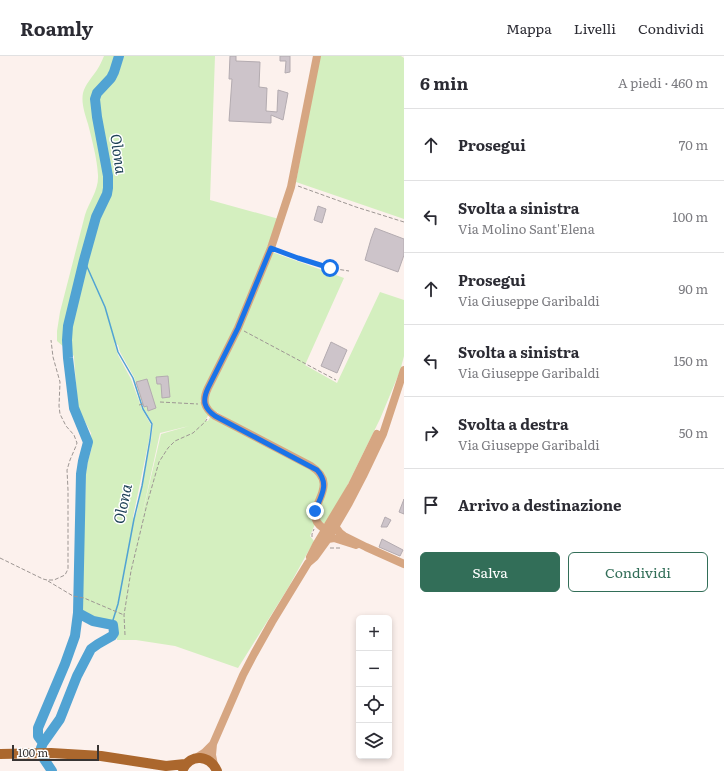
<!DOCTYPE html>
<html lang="it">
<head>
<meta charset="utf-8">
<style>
  :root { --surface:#fff; --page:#f7f7f7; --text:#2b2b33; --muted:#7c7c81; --line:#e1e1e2; --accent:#326e58 }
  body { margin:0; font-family:Literata,serif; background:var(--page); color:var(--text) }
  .controls { position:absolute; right:12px; bottom:12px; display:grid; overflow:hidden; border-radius:6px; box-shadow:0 2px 6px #0003 }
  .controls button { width:36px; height:36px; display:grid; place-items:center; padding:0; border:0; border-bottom:1px solid var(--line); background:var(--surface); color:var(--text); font:20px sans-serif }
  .scale { position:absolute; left:12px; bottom:10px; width:87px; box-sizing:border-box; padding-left:4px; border:2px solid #383433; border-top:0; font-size:11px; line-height:14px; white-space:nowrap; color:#383433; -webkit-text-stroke:3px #fff; paint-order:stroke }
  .stop { position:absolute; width:12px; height:12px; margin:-9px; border:3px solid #1a73e8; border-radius:50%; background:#fff }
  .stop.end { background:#1a73e8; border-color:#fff; box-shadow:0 1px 4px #0008 }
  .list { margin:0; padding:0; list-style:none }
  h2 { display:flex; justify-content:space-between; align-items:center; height:52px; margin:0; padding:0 16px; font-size:17px }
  h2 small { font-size:13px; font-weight:400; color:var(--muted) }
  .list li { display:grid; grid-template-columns:26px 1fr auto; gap:12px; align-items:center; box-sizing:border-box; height:72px; padding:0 16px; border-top:1px solid var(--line) }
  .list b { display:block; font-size:15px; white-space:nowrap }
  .list p { margin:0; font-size:13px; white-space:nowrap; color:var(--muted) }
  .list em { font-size:13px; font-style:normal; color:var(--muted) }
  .actions { display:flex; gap:8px; padding:12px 16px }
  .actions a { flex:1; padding:9px 0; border:1px solid var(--accent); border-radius:6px; text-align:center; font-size:14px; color:var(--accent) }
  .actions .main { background:var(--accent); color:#fff }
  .icon { flex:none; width:22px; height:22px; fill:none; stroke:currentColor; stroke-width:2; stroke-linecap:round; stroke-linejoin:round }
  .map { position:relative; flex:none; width:404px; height:715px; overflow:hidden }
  header { display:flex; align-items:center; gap:24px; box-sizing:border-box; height:56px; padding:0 20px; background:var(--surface); border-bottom:1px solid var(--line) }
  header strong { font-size:19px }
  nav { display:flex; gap:22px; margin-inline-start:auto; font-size:14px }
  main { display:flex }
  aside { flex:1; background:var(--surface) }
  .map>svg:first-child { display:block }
</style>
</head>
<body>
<header>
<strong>Roamly</strong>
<nav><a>Mappa</a><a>Livelli</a><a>Condividi</a></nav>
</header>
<main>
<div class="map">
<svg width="404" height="715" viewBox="0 0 404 715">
  <rect width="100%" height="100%" fill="#fcf1ed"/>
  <path fill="#d4efbf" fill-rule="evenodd" d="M104,0h13c-2,6 -4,12 -7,18 -6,10 -17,16 -19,28l15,73 -2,17 -9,22 -3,12 1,8 17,-39 1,-7 1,-13 -8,-37 -5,-30v-7l1,-5 18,-22 6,-18h91l-5,144 69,19 -47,115 -32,67 9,13 -4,7h3l3,-6 94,50 14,12 2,10 -10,28 4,9 -5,12 4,5 -26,47 -50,80 -63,-22 -39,-6h-19v-15l-7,-4 -14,-2 -16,-7 3,-21v-50l2,-32 1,-36 2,-12 4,-14 -1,-14 -13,-25 -4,-50v-2l-17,-15v-10l3,-19 25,-97c4,-13 14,-25 13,-40 -1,-17 -6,-35 -10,-51 -3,-10 -7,-21 -5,-31 2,-8 9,-16 14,-23 3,-5 5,-9 7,-14zM114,286l4,3 2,7 14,25 10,32 9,15 -2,16 -14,72 -3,7 -1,-2 16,-77 2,-15 -9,-16 -11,-30 -13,-24zM189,370l-28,8 -20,86 19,-87z
    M320,0h81l3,2v161l-108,-37z
    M272,196l72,26 -39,87 32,18 43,-91 24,8v56l-4,15 -20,48 -33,67 -21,38 -7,-3 -2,-4 9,-37 -79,-50 -37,-22 -3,-8z"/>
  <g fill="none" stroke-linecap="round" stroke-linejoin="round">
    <path stroke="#51a3d3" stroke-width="1.5" d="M84,204l21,47 13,45 15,26 10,31 9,15 -2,16 -8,46 -8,33 -16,85 -5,16v5"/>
    <path stroke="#51a3d3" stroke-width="10" d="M43,687l17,-24 17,-43 14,-27 7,-5 14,-8 2,-3 -1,-8 -20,-4 -15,-8
      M52,715l-8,-12 -3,-11 2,-5 -5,-7v-8l27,-64 10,-28 3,-23 3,-139 2,-13 5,-19 -14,-34 -6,-50 -1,-18 1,-14 16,-66 12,-43 11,-23 1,-6v-12l-11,-59 -2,-18 2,-6 14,-15 3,-6 5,-16"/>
  </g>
  <path fill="#cdc4ca" stroke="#b3abb0" d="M230,0h6v5l24,1 -1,25 8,1 -1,23 11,1 1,-22 10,3 -5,27 -12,-5v8l-42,-2 3,-42h-3z
    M280,0h10v16l-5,1 1,-12h-6z
    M318,150l8,3 -4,14 -8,-3z
    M375,172l29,11v16l-6,17 -33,-12 6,-21z
    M331,286l16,8 -10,23 -16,-7z
    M168,320l2,21 -8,1 -1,-14h-4l-1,-7z
    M147,323l9,29 -8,3 -1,-5 -3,1 -8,-25z
    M404,443v15l-5,-2z
    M385,461l6,3 -4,7h-6z
    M382,483l21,11 -3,6 -21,-9z"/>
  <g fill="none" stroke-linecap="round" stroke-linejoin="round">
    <path stroke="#9d9693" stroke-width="1" stroke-dasharray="4 2" stroke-linecap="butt" d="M298,130l58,21 48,15
      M277,195l53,17 19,3
      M244,275l92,49
      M160,346l38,2
      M139,349l4,-1
      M312,481v-3l2,-5
      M330,492h11
      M0,502l43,21 4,1h7l11,-5 3,-6v-79l-1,-20 3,-10 6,-14 1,-3 -3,-8 -8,-9 -6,-12 -1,-8 1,-24 -7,-25 -2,-17
      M48,525l25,15 11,2 40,17
      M125,579l-1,-20 7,-44 16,-67 12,-42 9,-14 7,-7 18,-8 12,-11 2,-3"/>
    <path stroke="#d6a682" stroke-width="8" d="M317,0l-26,131 -20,61 -33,80 -30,60c-6,13 -4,20 7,28l96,50c34,22 -14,44 12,62
      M335,470l5,7 4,3 22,11 38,17
      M328,483l6,-1 22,7
      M310,501l6,-12 36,-60 25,-51
      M213,688l-1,11 2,10
      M196,702l8,-5 9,-9 30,-69 11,-21 18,-32 36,-59 7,-6 13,-18 21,-36 14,-27 20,-42 21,-64"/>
    <path stroke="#ab672d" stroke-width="10" d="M0,698l51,-1 50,3 65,10 19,-2
      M183,713c8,-16 27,-14 34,2"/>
  </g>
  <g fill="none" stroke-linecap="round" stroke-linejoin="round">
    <path stroke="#1a73e8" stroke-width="5" d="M315,455c6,-15 15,-27 2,-41l-102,-54c-11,-8 -13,-15 -7,-28l30,-60 33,-80 27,10 32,10"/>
  </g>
  <g text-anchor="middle" stroke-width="3" stroke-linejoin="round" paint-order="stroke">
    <g font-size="15" font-style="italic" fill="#1e4156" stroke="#fff">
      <text transform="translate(118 98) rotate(82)" y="5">Olona</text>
      <text transform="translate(123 448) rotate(-78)" y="5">Olona</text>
    </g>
  </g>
</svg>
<div class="controls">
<button>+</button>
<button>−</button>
<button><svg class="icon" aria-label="locate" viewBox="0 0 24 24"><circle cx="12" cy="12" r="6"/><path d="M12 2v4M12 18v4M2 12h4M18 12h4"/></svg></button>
<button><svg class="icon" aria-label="layers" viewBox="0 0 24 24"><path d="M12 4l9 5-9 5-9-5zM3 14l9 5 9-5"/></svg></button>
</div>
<div class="scale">100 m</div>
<div class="stop" style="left:330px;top:212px"></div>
<div class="stop end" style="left:315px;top:455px"></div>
</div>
<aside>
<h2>6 min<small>A piedi · 460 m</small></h2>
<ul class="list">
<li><svg class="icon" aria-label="ahead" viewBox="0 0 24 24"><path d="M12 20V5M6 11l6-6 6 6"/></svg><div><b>Prosegui</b></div><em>70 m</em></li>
<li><svg class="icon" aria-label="left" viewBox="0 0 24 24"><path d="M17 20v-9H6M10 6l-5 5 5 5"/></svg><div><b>Svolta a sinistra</b><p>Via Molino Sant'Elena</p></div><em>100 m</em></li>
<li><svg class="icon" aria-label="ahead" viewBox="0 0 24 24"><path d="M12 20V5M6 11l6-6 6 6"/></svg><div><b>Prosegui</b><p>Via Giuseppe Garibaldi</p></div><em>90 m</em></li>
<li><svg class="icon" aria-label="left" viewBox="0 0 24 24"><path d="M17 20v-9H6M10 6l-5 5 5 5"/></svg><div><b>Svolta a sinistra</b><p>Via Giuseppe Garibaldi</p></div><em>150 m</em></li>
<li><svg class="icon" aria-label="right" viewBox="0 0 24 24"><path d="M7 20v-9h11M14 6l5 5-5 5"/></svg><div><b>Svolta a destra</b><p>Via Giuseppe Garibaldi</p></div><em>50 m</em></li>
<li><svg class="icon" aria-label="arrive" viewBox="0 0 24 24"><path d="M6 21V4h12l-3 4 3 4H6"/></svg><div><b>Arrivo a destinazione</b></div></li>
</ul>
<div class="actions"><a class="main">Salva</a><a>Condividi</a></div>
</aside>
</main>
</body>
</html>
